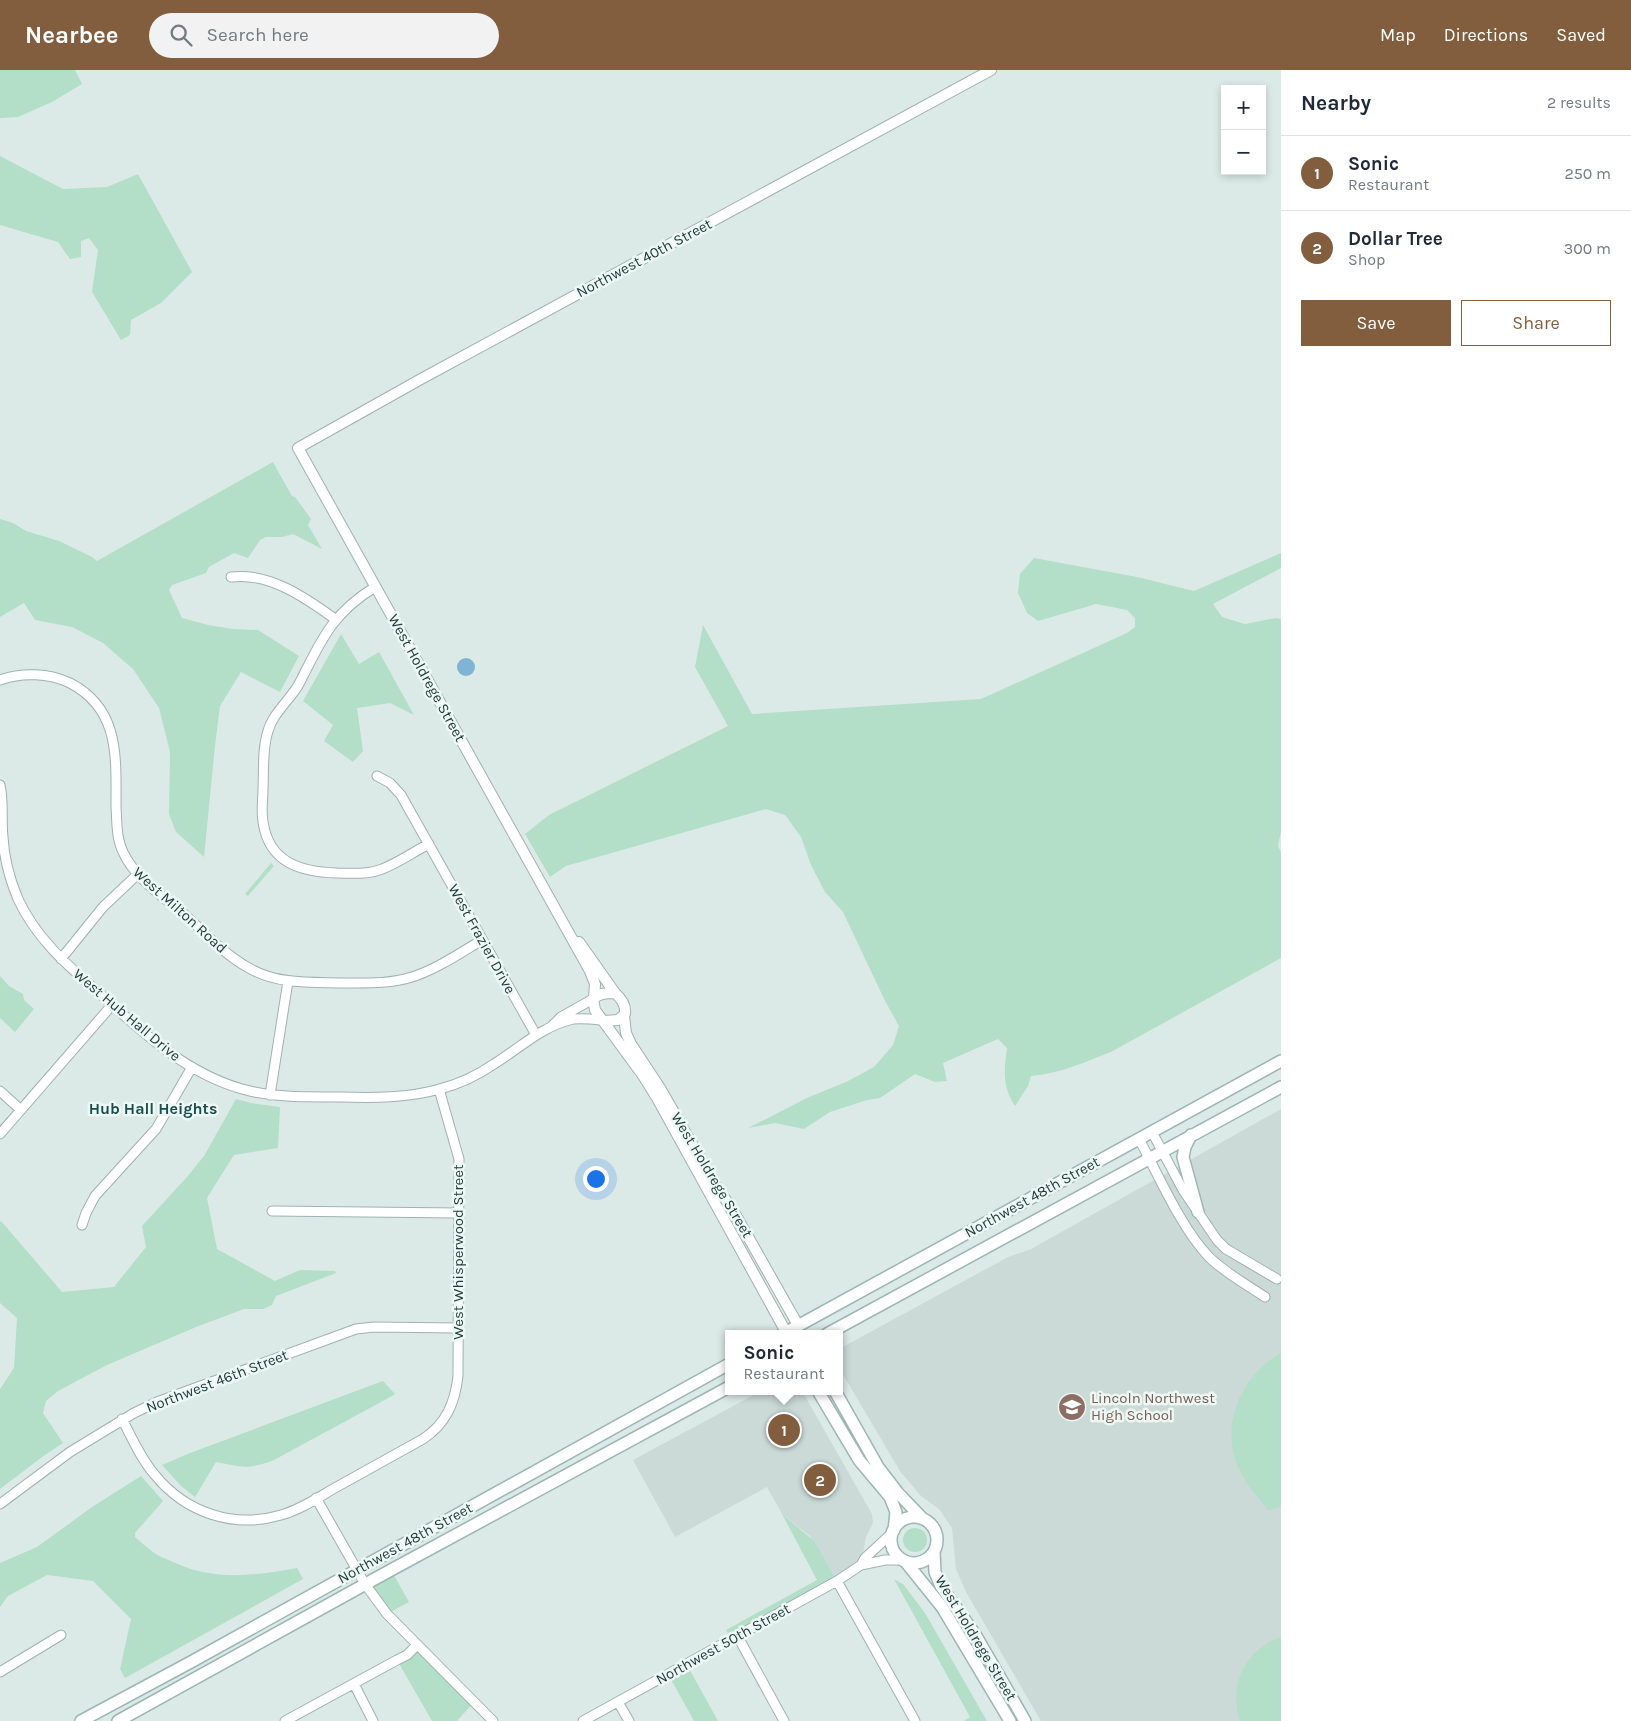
<!DOCTYPE html>
<html lang="en">
<head>
<meta charset="utf-8">
<style>
  :root { --surface:#fff; --page:#f2f2f3; --text:#1f2937; --muted:#747a83; --line:#e0e1e3; --accent:#835e3e }
  body { margin:0; font-family:Karla,sans-serif; background:var(--page); color:var(--text) }
  .controls { position:absolute; right:15px; top:15px; display:grid; overflow:hidden; border-radius:0px; box-shadow:0 2px 8px #0003 }
  .controls button { width:45px; height:45px; display:grid; place-items:center; padding:0; border:0; border-bottom:1px solid var(--line); background:var(--surface); color:var(--text); font:25px sans-serif }
  .you { position:absolute; left:595px; top:1108px; width:18px; height:18px; margin:-12px; border:4px solid #fff; border-radius:50%; background:#1a73e8; box-shadow:0 0 0 8px #1a73e833 }
  .badge { display:grid; place-items:center; width:32px; height:32px; border-radius:50%; background:var(--accent); color:#fff; font-size:16px; font-weight:700 }
  .pin { position:absolute; translate:-50% -50%; border:2px solid #fff; box-shadow:0 1px 5px #0006 }
  .popup { position:absolute; left:725px; top:1260px; width:118px; height:65px; box-sizing:border-box; display:grid; place-content:center; border-radius:0px; background:var(--surface); filter:drop-shadow(0 1px 4px #0005); font-size:16px; white-space:nowrap; color:var(--muted) }
  .popup b { font-size:19px; color:var(--text) }
  .popup::after { content:''; position:absolute; left:50%; top:100%; margin-left:-10px; border:10px solid transparent; border-top-color:var(--surface) }
  .list { margin:0; padding:0; list-style:none }
  h2 { display:flex; justify-content:space-between; align-items:center; height:65px; margin:0; padding:0 20px; font-size:21px }
  h2 small { font-size:16px; font-weight:400; color:var(--muted) }
  .list li { display:grid; grid-template-columns:32px 1fr auto; gap:15px; align-items:center; box-sizing:border-box; height:75px; padding:0 20px; border-top:1px solid var(--line) }
  .list b { display:block; font-size:19px; white-space:nowrap }
  .list p { margin:0; font-size:16px; white-space:nowrap; color:var(--muted) }
  .list em { font-size:16px; font-style:normal; color:var(--muted) }
  .actions { display:flex; gap:10px; padding:15px 20px }
  .actions a { flex:1; padding:11px 0; border:1px solid var(--accent); border-radius:0px; text-align:center; font-size:18px; color:var(--accent) }
  .actions .main { background:var(--accent); color:#fff }
  .icon { flex:none; width:28px; height:28px; fill:none; stroke:currentColor; stroke-width:2; stroke-linecap:round; stroke-linejoin:round }
  .map { position:relative; flex:none; width:1281px; height:1651px; overflow:hidden }
  header { display:flex; align-items:center; gap:30px; box-sizing:border-box; height:70px; padding:0 25px; background:var(--accent); color:#fff }
  header strong { font-size:24px }
  nav { display:flex; gap:28px; margin-inline-start:auto; font-size:18px }
  .search { width:350px; height:45px; background:var(--page); display:flex; align-items:center; gap:12px; box-sizing:border-box; padding:0 18px; border-radius:28px; color:var(--muted); font-size:19px }
  main { display:flex }
  aside { flex:1; background:var(--surface) }
  .map>svg:first-child { display:block }
</style>
</head>
<body>
<header>
<strong>Nearbee</strong>
<div class="search"><svg class="icon" aria-label="search" viewBox="0 0 24 24"><circle cx="10" cy="10" r="6"/><path d="M15 15l6 6"/></svg>Search here</div>
<nav><a>Map</a><a>Directions</a><a>Saved</a></nav>
</header>
<main>
<div class="map">
<svg width="1281" height="1651" viewBox="0 0 1281 1651">
  <rect width="100%" height="100%" fill="#dceae7"/>
  <path fill="#cbdad7" d="M1281,1039v612h-240l-75,-129 -10,-23 -4,-41 -13,-19 -18,-13 -21,-25 -61,-103v-19l169,-92 23,-8z
    M761,1321h41l70,123 1,9 -7,14 -5,28 -24,16 -27,-45 -28,-22 -15,-27 -92,50 -42,-77z"/>
  <path fill="#b3dec8" d="M0,0h75l7,14 -30,18 -34,15 -18,1z
    M0,86l63,33 44,-2 31,-13 54,98 -31,31 -30,17 -1,15 -9,5 -29,-48 6,-42 -9,-12 -8,3v16l-11,2 -12,-17 -58,-17z
    M273,392l19,34 3,1 16,22 -3,6 14,24 -29,-15 -11,3h-16l-6,3 -12,18 -14,-5 -25,14 -3,6 -34,12 -3,5 13,28 26,7 25,4 25,1 41,26 -19,36 -39,-20 -21,34 -5,40 -11,111 -28,-25 -7,-18 1,-62 -11,-44 -26,-39 -30,-26 -31,-16 -37,-7 -11,-17 -24,14v-98l13,4 13,8 33,10 33,16 5,4z
    M1281,483v15l-68,36 9,13 23,7 31,-6 5,1v212l-3,15 3,6v106l-170,94c-26,10 -52,22 -80,24l-3,10 -13,20c-13,-20 -11,-36 -8,-58l-9,-9 -55,24 4,18 -12,1 -20,-8 -35,24 -13,2 -37,12 -26,17 -29,-6 -27,5 61,-31 37,-15 28,-15 19,-22 6,-19 -14,-25 -42,-89 -18,-20 -14,-27 -10,-28 -16,-22 -19,-6 -200,57 -16,11 -25,-43 24,-19 179,-89 -33,-59 8,-42 49,89 229,-15 146,-66 8,-6v-9l-8,-8 -31,-6 -58,17 -11,-8 -9,-20 2,-19 14,-16 103,19 57,14z
    M341,564l18,30 20,-12 35,63 -24,-12 -33,5 6,43 -10,11 -29,-21 9,-16 -30,-24z
    M271,793l3,3 -26,30 -3,-2z
    M0,906l9,10 14,8 1,6 10,9 -19,23 -15,-14z
    M236,1029l15,4 29,4 -2,41 -44,7 -27,43 10,51 58,32 25,-11 35,1 1,2 -60,23 -4,9 -9,4h-19l-48,18 -89,38 -49,26 -12,10 -3,12 20,30 -21,14 -42,32v-100l14,-21 3,-50 -17,-15v-81l1,-1 61,71 52,-5 32,-40 -4,-21 45,-49 17,-21z
    M1281,1283v153l-12,5c-9,-12 -20,-23 -27,-36 -25,-44 -3,-99 39,-122z
    M383,1311l12,13 -3,2 -118,64c-25,10 -33,7 -58,2l-21,35 -14,-11 -19,-21 28,-12z
    M141,1406l22,25 -28,32v4c6,5 11,10 18,15 5,4 13,7 20,10 41,19 81,14 124,6l6,11 -178,99 -5,-9 11,-50 -38,-38 -46,-6 -39,21 -8,11v-44l37,-16 55,-40z
    M782,1444l32,27 23,40 -105,59 -6,-10 91,-50z
    M903 1470a12 12 0 1 1 24 0a12 12 0 1 1-24 0Z
    M391,1500l18,32 -22,12 -22,-30z
    M894,1509l9,5 22,29 62,108h-23l6,-4z
    M1281,1567v84h-41c-12,-35 5,-72 41,-84z
    M417,1575l57,57 -17,19h-25l-35,-61z
    M687,1595l31,56h-24l-26,-47z"/>
  <path fill="#7fb4d5" d="M457 597a9 9 0 1 1 18 0a9 9 0 1 1-18 0Z"/>
  <g fill="none" stroke-linecap="round" stroke-linejoin="round">
    <g stroke="#9fb2af" stroke-width="11">
      <path id="minor" d="M231,507c38,-5 75,21 104,42
        M375,517c-44,27 -54,54 -76,97 -9,16 -26,29 -31,47 -6,18 -4,39 -5,57 0,11 -2,23 0,34 6,41 38,50 74,51 14,0 31,2 45,-4 16,-6 31,-17 47,-25
        M0,610c22,-8 49,-7 70,3 50,26 46,74 46,123 1,16 0,33 8,48 12,25 40,43 61,61 20,18 40,40 64,53 29,17 63,14 96,15 22,0 45,1 67,-6 25,-8 48,-24 70,-37
        M377,706l13,7 11,12 135,240
        M0,715c4,17 1,35 3,52 1,21 7,43 15,62 18,39 48,65 80,93 43,39 87,81 144,97 32,9 66,8 99,8 33,1 67,1 99,-8 19,-5 38,-14 54,-25 26,-16 48,-38 79,-45 9,-1 19,0 28,1
        M61,889l42,-52 35,-33
        M552,956l9,-9 32,-18
        M0,1021l21,19
        M270,1025l18,-114
        M1152,1062l31,58 34,50 9,9 51,30
        M0,1064l112,-129
        M1139,1069c19,35 42,89 70,118 16,16 37,27 56,40
        M272,1141l187,2
        M82,1155l4,-12 9,-17 61,-67 36,-62
        M122,1349c10,19 19,40 33,56 31,38 79,54 126,40 22,-6 42,-21 61,-31 27,-15 54,-30 81,-45 23,-15 32,-36 35,-63l1,-217 -20,-70
        M316,1428l49,86 22,30 106,107
        M0,1434l70,-52 64,-39 23,-11 199,-73 18,-2 84,1
        M861,1495l24,-5h17
        M837,1511l78,140
        M738,1567l46,84
        M0,1602l61,-37
        M354,1614l19,37
        M618,1632l11,19
        M285,1651l112,-61 10,-5 10,-10
        M583,1651l254,-140 24,-16 4,-7 27,-25"/>
    </g>
    <g stroke="#9fb2af" stroke-width="12">
      <path id="tertiary" d="M579,872l36,51
        M594,927l1,-13 -5,-13 -292,-523 123,-69 570,-309
        M624,946l2,17 5,11 29,44 55,96 19,28 64,113
        M604,951l14,-1 7,-6c1,-8 -3,-15 -10,-21 -8,0 -16,0 -22,6l2,11 49,67 13,21 129,234"/>
    </g>
    <g stroke="#9bb7b3" stroke-width="14">
      <path id="secondary" d="M1191,1065l-6,12 -2,10 15,55
        M783,1264l498,-273
        M827,1264l454,-247
        M818,1321l41,69 31,37 6,15 -2,18
        M835,1321l43,76 20,26 24,25
        M891 1470a23 23 0 1 1 46 0a23 23 0 1 1-46 0Z
        M934,1482l1,20 6,14 35,50 49,85
        M905,1491l37,46 68,114
        M81,1651l110,-59 538,-298
        M118,1651l273,-151 338,-183"/>
    </g>
    <use href="#minor" stroke="#fff" stroke-width="9"/>
    <use href="#tertiary" stroke="#fff" stroke-width="10"/>
    <use href="#secondary" stroke="#fff" stroke-width="11"/>
  </g>
  <defs>
    <g id="school-disc" transform="scale(1.4375)"><circle r="9.5" fill="#8d6e63" stroke="#edf7f4"/><path d="M0-5L7-2L0 1L-7-2ZM-4 1L0 2.5L4 1V4Q0 6-4 4Z" fill="#fff"/></g>
  </defs>
  <g fill-rule="evenodd">
    <use href="#school-disc" x="1072" y="1337"/>
  </g>
  <g text-anchor="middle" stroke-width="5" stroke-linejoin="round" paint-order="stroke">
    <g font-size="15" fill="#1d3a39" stroke="#edf7f4">
      <text transform="translate(644 188) rotate(-28)" y="5">Northwest 40th Street</text>
      <text transform="translate(427 608) rotate(61)" y="5">West Holdrege Street</text>
      <text transform="translate(180 840) rotate(42)" y="5">West Milton Road</text>
      <text transform="translate(482 869) rotate(61)" y="5">West Frazier Drive</text>
      <text transform="translate(127 945) rotate(40)" y="5">West Hub Hall Drive</text>
      <text transform="translate(712 1105) rotate(59)" y="5">West Holdrege Street</text>
      <text transform="translate(1032 1127) rotate(-29)" y="5">Northwest 48th Street</text>
      <text transform="translate(458 1182) rotate(-90)" y="5">West Whisperwood Street</text>
      <text transform="translate(217 1311) rotate(-21)" y="5">Northwest 46th Street</text>
      <text transform="translate(405 1473) rotate(-29)" y="5">Northwest 48th Street</text>
      <text transform="translate(976 1568) rotate(59)" y="5">West Holdrege Street</text>
      <text transform="translate(723 1574) rotate(-29)" y="5">Northwest 50th Street</text>
    </g>
    <g font-size="15" fill="#785e54" stroke="#edf7f4" text-anchor="start">
      <text x="1091" y="1333">Lincoln Northwest<tspan x="1091" dy="17">High School</tspan></text>
    </g>
    <g font-size="16" font-weight="bold" fill="#184e4d" stroke="#edf7f4">
      <text x="153" y="1044">Hub Hall Heights</text>
    </g>
  </g>
</svg>
<div class="controls">
<button>+</button>
<button>−</button>
</div>
<div class="you"></div>
<div class="pin badge" style="left:784px;top:1360px">1</div>
<div class="popup"><b>Sonic</b>Restaurant</div>
<div class="pin badge" style="left:820px;top:1410px">2</div>
</div>
<aside>
<h2>Nearby<small>2 results</small></h2>
<ul class="list">
<li><span class="badge">1</span><div><b>Sonic</b><p>Restaurant</p></div><em>250 m</em></li>
<li><span class="badge">2</span><div><b>Dollar Tree</b><p>Shop</p></div><em>300 m</em></li>
</ul>
<div class="actions"><a class="main">Save</a><a>Share</a></div>
</aside>
</main>
</body>
</html>
